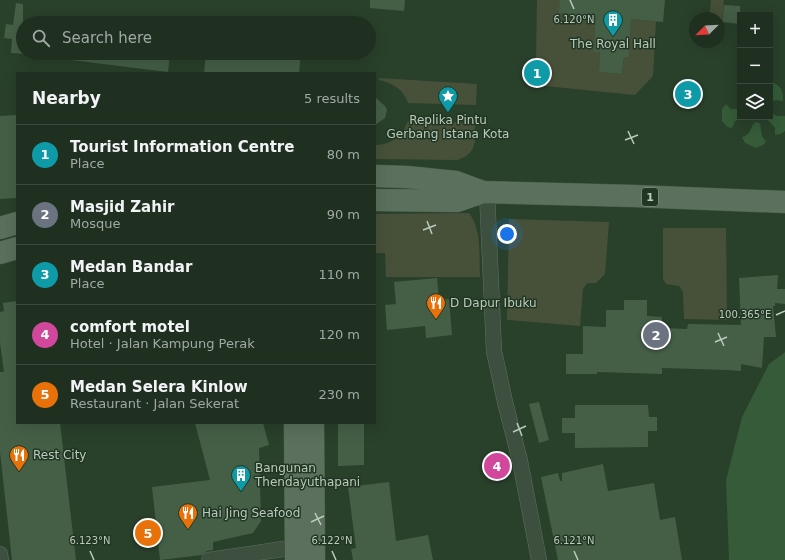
<!DOCTYPE html>
<html lang="en">
<head>
<meta charset="utf-8">
<style>
  :root { --surface:#1f3020; --page:#273829; --text:#f1f3f6; --muted:#a1a9a5; --line:#3c4b3e; --accent:#99f0a3 }
  body { margin:0; font-family:"DejaVu Sans",sans-serif; background:var(--page); color:var(--text) }
  .controls { position:absolute; right:12px; top:12px; display:grid; overflow:hidden; border-radius:0px; box-shadow:0 4px 16px #0002 }
  .controls button { width:36px; height:36px; display:grid; place-items:center; padding:0; border:0; border-bottom:1px solid var(--line); background:var(--surface); color:var(--text); font:20px sans-serif }
  .compass { position:absolute; left:689px; top:12px; width:36px; height:36px; border-radius:50%; background:var(--surface); box-shadow:0 4px 16px #0002; rotate:246deg }
  .you { position:absolute; left:507px; top:234px; width:14px; height:14px; margin:-10px; border:3px solid #fff; border-radius:50%; background:#1a73e8; box-shadow:0 0 0 6px #1a73e833 }
  .badge { display:grid; place-items:center; width:26px; height:26px; border-radius:50%; background:var(--accent); color:#fff; font-size:13px; font-weight:700 }
  .pin { position:absolute; translate:-50% -50%; border:2px solid #fff; box-shadow:0 1px 4px #0006 }
  .list { margin:0; padding:0; list-style:none }
  h2 { display:flex; justify-content:space-between; align-items:center; height:52px; margin:0; padding:0 16px; font-size:17px }
  h2 small { font-size:13px; font-weight:400; color:var(--muted) }
  .list li { display:grid; grid-template-columns:26px 1fr auto; gap:12px; align-items:center; box-sizing:border-box; height:60px; padding:0 16px; border-top:1px solid var(--line) }
  .list b { display:block; font-size:15px; white-space:nowrap }
  .list p { margin:0; font-size:13px; white-space:nowrap; color:var(--muted) }
  .list em { font-size:13px; font-style:normal; color:var(--muted) }
  .icon { flex:none; width:22px; height:22px; fill:none; stroke:currentColor; stroke-width:2; stroke-linecap:round; stroke-linejoin:round }
  .map { position:relative; flex:none; width:785px; height:560px; overflow:hidden }
  .search { position:absolute; background:var(--surface); box-shadow:0 4px 16px #0002; left:16px; top:16px; width:360px; height:44px; display:flex; align-items:center; gap:10px; box-sizing:border-box; padding:0 14px; border-radius:22px; color:var(--muted); font-size:15px }
  .panel { position:absolute; background:var(--surface); box-shadow:0 4px 16px #0002; left:16px; top:72px; width:360px; height:352px; border-radius:0px }
  .map>svg:first-child { display:block }
</style>
</head>
<body>
<div class="map">
<svg width="785" height="560" viewBox="0 0 785 560">
  <rect width="100%" height="100%" fill="#29402b"/>
  <path fill="#475139" d="M537,0h23v13l37,3 -3,36h6l-1,20 23,2 2,-17h5l2,-38 25,2 -3,55 -18,19 -90,-9 1,-24h-10z
    M711,0h13l-2,22h-3v-4h-10z
    M379,78l98,6 -1,21 -68,-2c-5,-14 -15,-20 -29,-23z
    M408,121l67,2c0,17 3,30 -17,37l-83,-1v-14c17,0 27,-9 33,-24z
    M469,213c13,17 10,43 11,64h-94l-1,-24h-10v-39z
    M509,219l100,3 -4,52 -9,9h-9l-4,6 -3,37 -73,-6z
    M726,228l1,92 -43,-1 -1,-27 -4,-6 -13,-2 -3,-5v-51z"/>
  <path fill="#355b38" d="M770,82c10,2 14,9 13,19l-7,-1 -6,3z
    M726,104l5,5h9v8h4l-9,4 -3,7 -5,-1 -5,-6v-12z
    M770,112l7,4h8v15l-4,3 -6,1v-7l-8,-9v-2h3z
    M756,122l4,1 2,13 4,6 -3,3 -7,3 -11,-5 -3,-6c11,-3 7,-11 14,-15z
    M785,352v208h-56l-3,-80 16,-63 27,-53z"/>
  <path fill="#455f47" d="M370,0h35l-1,11 -34,-3z
    M560,0h105l-2,22 -32,-3 -2,38h-5l-2,17 -23,-2 1,-20h-6l2,-36 -37,-3z
    M16,3l7,1v50l-12,-1 1,-14 -8,-1 2,-14 7,1z
    M724,5l16,1v18l-18,-2z
    M71,53h99l-2,19 -97,-12z
    M206,53h95l-2,20h-95z
    M531,65l12,1 -1,15h-11z
    M375,97l10,9 2,4 -2,8 -10,7z
    M17,115v83l-17,1v-83z
    M778,275l-1,14h8v15l-10,-1v3h-2l3,31h-12l-2,31 -21,-4v7l-13,-1 -66,-2v6l-65,-2v2h-31v-20h17v-28l23,1v-17h18v-10h23v16l15,1v11l25,1 1,-5 53,1 -2,-47z
    M437,278l2,22 10,-1 3,36 -26,3 -1,-12 -38,4 -2,-25 11,-1 -2,-22z
    M17,301v122h43l16,137h-64l-12,-108v-80h4l-4,-29v-31l4,-1 -1,-8z
    M539,402l10,38 -10,3 -10,-39z
    M575,405h73l1,12h8v14h-9v16l-73,1v-15h-13v-15h13z
    M195,423h68l6,22 -10,3 2,73 -8,12 -40,9v8l-6,1 -5,4 -42,5 -8,-73 58,-7z
    M338,423h26v42l-26,1z
    M603,464l5,27 46,-8 6,37 15,-3 7,43h-124l-17,-83 17,-4 2,8h2v-8z
    M389,482l7,59 32,-6 5,25h-80l-2,-11 5,-1 -8,-61z"/>
  <g fill="none" stroke-linecap="round" stroke-linejoin="round">
    <g stroke="#5e7160" stroke-width="16">
      <path id="street" d="M487,192l7,159 11,51 15,59 19,99
        M0,554l1,6
        M209,560l87,-13"/>
    </g>
    <g stroke="#475a48" stroke-width="23">
      <path id="primary" d="M375,176l32,1 49,5 27,10 151,4 151,6
        M375,200l82,1 26,-9
        M0,228l17,-5
        M0,253l17,-5
        M295,423l1,137
        M313,423l1,137"/>
    </g>
    <use href="#street" stroke="#3d503f" stroke-width="15"/>
    <use href="#primary" stroke="#5b705d" stroke-width="22"/>
  </g>
  <path fill="none" stroke="#bacabc" stroke-width="1.5" d="M570,0l4,9M628,131l6,13M625,140l13,-5M427,221l5,13M423,230l13,-5M776,315l9,-4M718,333l6,13M715,342l12,-5M517,423l5,13M513,432l13,-6M315,513l6,12M311,522l13,-6M90,551l4,9M332,551l4,9M574,551l4,9"/>
  <defs>
    <g id="building-pin" transform="scale(1)"><path d="M0 17L-7.5 6A9.5 9.5 0 1 1 7.5 6Z" fill="#0f9aa8" stroke="#213623"/><path d="M-4-6H4V6H1V3H-1V6H-4ZM-2.5-4.3h1.7v1.8h-1.7ZM.8-4.3h1.7v1.8H.8ZM-2.5-1h1.7V.8h-1.7ZM.8-1h1.7V.8H.8Z" fill="#fff"/></g>
    <g id="sight-pin" transform="scale(1)"><path d="M0 17L-7.5 6A9.5 9.5 0 1 1 7.5 6Z" fill="#0f9aa8" stroke="#213623"/><path d="M0-6L1.8-2.2L6-1.7L2.9 1.2L3.7 5.4L0 3.3L-3.7 5.4L-2.9 1.2L-6-1.7L-1.8-2.2Z" fill="#fff"/></g>
    <g id="restaurant-pin" transform="scale(1)"><path d="M0 17L-7.5 6A9.5 9.5 0 1 1 7.5 6Z" fill="#e8710a" stroke="#213623"/><path d="M-5-6h1v4h1v-4h1v4h1v-4h1v5L-1.5 .5V6h-2V.5L-5-1ZM5-6V6H3V1.5H1.5Q1.5-4 5-6Z" fill="#fff"/></g>
  </defs>
  <g fill-rule="evenodd">
    <use href="#building-pin" x="613" y="20"/>
    <use href="#sight-pin" x="448" y="96"/>
    <use href="#restaurant-pin" x="436" y="303"/>
    <use href="#restaurant-pin" x="19" y="455"/>
    <use href="#building-pin" x="241" y="475"/>
    <use href="#restaurant-pin" x="188" y="513"/>
  </g>
  <g text-anchor="middle" stroke-width="3" stroke-linejoin="round" paint-order="stroke">
    <rect fill="#213623" stroke="#8c9e8e" stroke-width="1" x="642" y="188" width="16" height="18" rx="3"/>
    <g font-size="11" font-weight="bold" fill="#bacabc">
      <text x="650" y="201">1</text>
    </g>
    <g font-size="12" fill="#bacabc" stroke="#213623" text-anchor="start">
      <text x="613" y="48" text-anchor="middle">The Royal Hall</text>
      <text x="448" y="124" text-anchor="middle">Replika Pintu<tspan x="448" dy="14">Gerbang Istana Kota</tspan></text>
      <text x="450" y="307">D Dapur Ibuku</text>
      <text x="33" y="459">Rest City</text>
      <text x="255" y="472">Bangunan<tspan x="255" dy="14">Thendayuthapani</tspan></text>
      <text x="202" y="517">Hai Jing Seafood</text>
    </g>
  </g>
  <g font-size="10" text-anchor="middle" fill="#bacabc" stroke="#213623" stroke-width="3" stroke-linejoin="round" paint-order="stroke">
    <text x="574" y="23">6.120°N</text>
    <text x="745" y="318">100.365°E</text>
    <text x="90" y="544">6.123°N</text>
    <text x="332" y="544">6.122°N</text>
    <text x="574" y="544">6.121°N</text>
  </g>
</svg>
<div class="controls">
<button>+</button>
<button>−</button>
<button><svg class="icon" aria-label="layers" viewBox="0 0 24 24"><path d="M12 4l9 5-9 5-9-5zM3 14l9 5 9-5"/></svg></button>
</div>
<svg class="compass" viewBox="-18 -18 36 36"><path d="M0-13l5 13h-10z" fill="#e53935"/><path d="M0 13l5-13h-10z" fill="#a1a9a5"/></svg>
<div class="you"></div>
<div class="pin badge" style="left:537px;top:73px;background:#0f9aa8">1</div>
<div class="pin badge" style="left:656px;top:335px;background:#6b7280">2</div>
<div class="pin badge" style="left:688px;top:94px;background:#0f9aa8">3</div>
<div class="pin badge" style="left:497px;top:466px;background:#d1479c">4</div>
<div class="pin badge" style="left:148px;top:533px;background:#e8710a">5</div>
<div class="search"><svg class="icon" aria-label="search" viewBox="0 0 24 24"><circle cx="10" cy="10" r="6"/><path d="M15 15l6 6"/></svg>Search here</div>
<section class="panel">
<h2>Nearby<small>5 results</small></h2>
<ul class="list">
<li><span class="badge" style="background:#0f9aa8">1</span><div><b>Tourist Information Centre</b><p>Place</p></div><em>80 m</em></li>
<li><span class="badge" style="background:#6b7280">2</span><div><b>Masjid Zahir</b><p>Mosque</p></div><em>90 m</em></li>
<li><span class="badge" style="background:#0f9aa8">3</span><div><b>Medan Bandar</b><p>Place</p></div><em>110 m</em></li>
<li><span class="badge" style="background:#d1479c">4</span><div><b>comfort motel</b><p>Hotel · Jalan Kampung Perak</p></div><em>120 m</em></li>
<li><span class="badge" style="background:#e8710a">5</span><div><b>Medan Selera Kinlow</b><p>Restaurant · Jalan Sekerat</p></div><em>230 m</em></li>
</ul>
</section>
</div>
</body>
</html>
